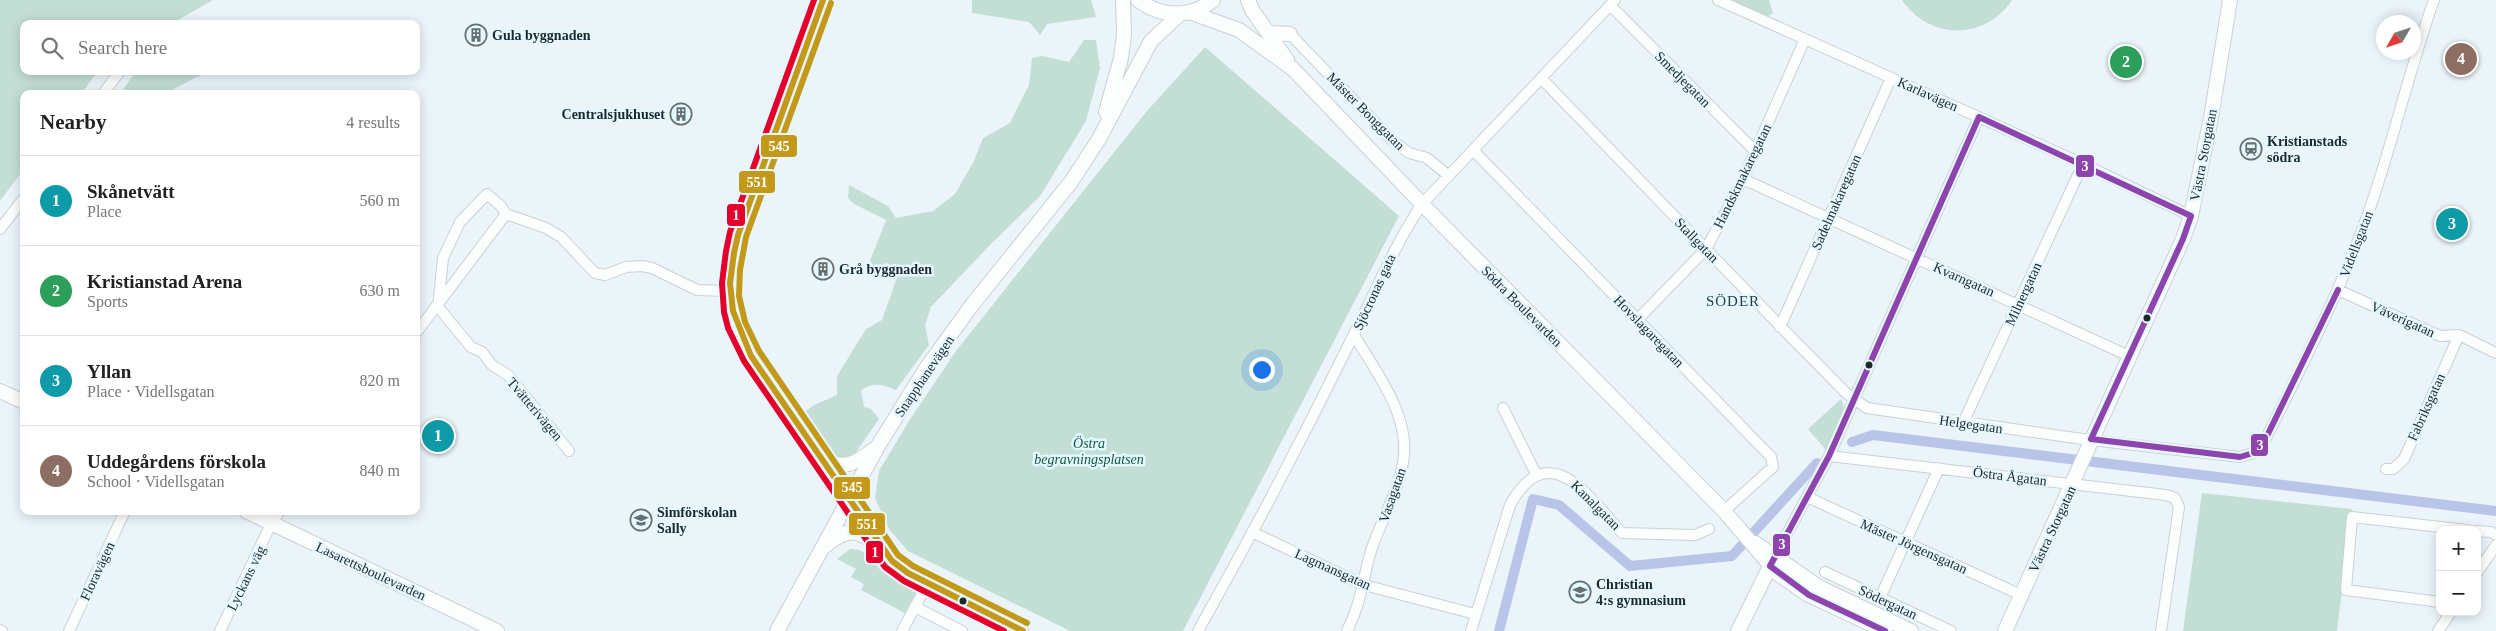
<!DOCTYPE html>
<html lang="en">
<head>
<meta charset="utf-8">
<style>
  :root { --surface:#fff; --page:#f2f2f2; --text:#222; --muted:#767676; --line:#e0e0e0; --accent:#666f72 }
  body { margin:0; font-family:Georgia,serif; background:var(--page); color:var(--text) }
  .controls { position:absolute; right:15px; bottom:15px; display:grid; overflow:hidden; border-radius:10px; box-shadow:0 2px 12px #0003 }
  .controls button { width:45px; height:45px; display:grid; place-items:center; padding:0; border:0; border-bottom:1px solid var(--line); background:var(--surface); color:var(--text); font:25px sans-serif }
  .compass { position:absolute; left:2376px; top:15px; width:45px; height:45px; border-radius:50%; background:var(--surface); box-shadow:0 2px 12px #0003; rotate:231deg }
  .you { position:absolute; left:1261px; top:369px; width:18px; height:18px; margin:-12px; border:4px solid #fff; border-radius:50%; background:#1a73e8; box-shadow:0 0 0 8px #1a73e833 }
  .badge { display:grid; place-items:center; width:32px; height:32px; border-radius:50%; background:var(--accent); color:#fff; font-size:16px; font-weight:700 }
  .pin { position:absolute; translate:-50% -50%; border:2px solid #fff; box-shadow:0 1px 5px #0006 }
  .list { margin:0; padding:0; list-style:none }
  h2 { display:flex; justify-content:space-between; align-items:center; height:65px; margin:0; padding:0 20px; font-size:21px }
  h2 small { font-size:16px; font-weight:400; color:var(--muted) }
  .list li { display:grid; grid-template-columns:32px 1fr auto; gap:15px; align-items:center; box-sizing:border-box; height:90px; padding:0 20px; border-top:1px solid var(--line) }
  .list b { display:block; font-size:19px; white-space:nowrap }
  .list p { margin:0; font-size:16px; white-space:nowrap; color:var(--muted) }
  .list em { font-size:16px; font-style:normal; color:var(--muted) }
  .icon { flex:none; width:28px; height:28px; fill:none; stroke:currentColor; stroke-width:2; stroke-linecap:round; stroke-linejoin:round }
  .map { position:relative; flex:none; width:2496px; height:631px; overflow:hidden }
  .search { position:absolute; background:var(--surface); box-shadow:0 2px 12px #0003; left:20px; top:20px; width:400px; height:55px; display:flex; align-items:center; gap:12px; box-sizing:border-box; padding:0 18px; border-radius:10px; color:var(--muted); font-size:19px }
  .panel { position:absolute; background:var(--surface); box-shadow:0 2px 12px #0003; left:20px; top:90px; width:400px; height:425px; border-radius:10px }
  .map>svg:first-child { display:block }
</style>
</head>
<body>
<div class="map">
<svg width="2496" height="631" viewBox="0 0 2496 631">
  <rect width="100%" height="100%" fill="#ebf5f9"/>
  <path fill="#c3ded5" d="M0,0h213l-42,24h-147v47h74l-17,23h-57v75l-24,32z
    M972,0h119l5,17 -49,7 -7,11 -11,-13 -57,-9z
    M1718,0h51l4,13 -10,7z
    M1902,0h110c-27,41 -83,40 -110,0z
    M1084,40h12l4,28 -14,53 -46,75 -50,49 -59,62 -6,18 4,20 -33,45c-14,-6 -22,-8 -35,0l3,17 7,2 8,10 -27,39c-4,-1 -9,0 -13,-1 -10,-4 -30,-35 -34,-45 9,-9 20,-11 32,-17v-19l29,-47 16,-9 16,-45 -12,-13 -9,13 -11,-4 20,-51 -32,-16 -6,-6 1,-13 39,21 8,12 37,-7 22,-17 18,-31 10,-25 27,-15 19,-38 3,-27 10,-2 27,6z
    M1205,47l194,169 -216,415h-113l-162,-80 -19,-22 -14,-31 4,-27 30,-50 47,-70 191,-240z
    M136,71h71v1l-43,22h-44z
    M1841,399c9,14 -8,37 -15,51l-18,-21z
    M2202,493l150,16 -15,122h-154z
    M850,549c16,-1 21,12 32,22 9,8 23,15 34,22l-11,20 -44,-23 3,-6 -13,-7 5,-8 -19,-10z"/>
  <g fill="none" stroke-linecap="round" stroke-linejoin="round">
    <path stroke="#b9c5e8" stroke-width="10" d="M1852,442l21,-7 623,76
      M1499,631l34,-132 26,6 71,61 102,-10 85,-93"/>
    <g stroke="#c8d1d4" stroke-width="12">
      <path id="street" d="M1718,0l365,164 108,52
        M1610,5l146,147
        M1290,34l103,107 16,12 18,5 22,18
        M1541,78l246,255 60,61 20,14 215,31 158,18 13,-4 13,-15c37,-73 74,-147 102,-224 25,-71 41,-144 66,-214
        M103,94l17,-23
        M1473,150l298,307 2,10 -49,44
        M1743,179l386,177
        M0,229l24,-31
        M2338,290l102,46 19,-1 37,18
        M438,307l5,-49 17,-36 27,-28 14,12 5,8 40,14 15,9 34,36 10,2 21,-8 16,-1 10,2 45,22 32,1 6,29 16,36 141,205 16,12 115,58
        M438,307l33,40 11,5 10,13 16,10 61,76
        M1638,319l68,-70 37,-70 62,-140
        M1780,327l111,-249
        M416,333l90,-119
        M1503,408l33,66
        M1963,423l120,-259
        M1829,456l337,39 9,3 4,9 -18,124
        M2386,469h7l11,-10 55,-124
        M1807,497l214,98
        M2477,531l14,1 5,3
        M1252,532l112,53 111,29
        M1775,556l54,-100 150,-339
        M1825,572l126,59
        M2477,573l19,-28
        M1880,598l59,-130
        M2440,602l-94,-12 6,-73 115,13
        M915,607l47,24
        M0,630l2,1
        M69,631l56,-120
        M220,631l51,-107 9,-13
        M902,631l26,-48
        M1198,631c54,-96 107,-197 155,-295 23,-45 41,-90 69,-132l193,-204
        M1347,631c15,-30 15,-50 24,-80 9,-28 25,-54 31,-83 12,-49 -25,-94 -48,-133
        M1471,631l39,-126c39,-70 78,-9 112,28l73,2 14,-6
        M2438,631l13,-19"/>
    </g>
    <g stroke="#c8d1d4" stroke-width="16">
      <path id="secondary" d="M1138,0c23,17 52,19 75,0
        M1248,0l4,10 35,50
        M1189,12l50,18 54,39 129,135 302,307 54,63 29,20 78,37
        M1269,33l21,1
        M1106,112l15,-54 3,-23 -1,-35
        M0,391l24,11
        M822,457c20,15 34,6 51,-7
        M246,511l251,120
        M1755,543l64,44 92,44
        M825,546c24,-20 32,-16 57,1
        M777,631l101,-185 49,-79 45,-62 99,-123 28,-43 52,-98 29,-27
        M1738,631l36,-73
        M2005,631l178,-392 8,-23 20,-98 19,-118"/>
    </g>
    <use href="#street" stroke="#fcfefe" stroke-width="10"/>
    <use href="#secondary" stroke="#fcfefe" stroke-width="14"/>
    <g stroke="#e5f8ff" stroke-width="10">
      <path id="bus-1" d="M823,0l-85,235 -4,18 -4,30 3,28 18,45 141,205 16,12 115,58"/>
    </g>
    <g stroke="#e5f8ff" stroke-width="10">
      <path id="bus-2" d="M1979,117l212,99
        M2091,439l149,18 13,-4 13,-15 72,-148
        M2091,439l92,-200 8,-23
        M1885,631l-76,-36 -39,-29 59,-110 150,-339"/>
    </g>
    <g stroke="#e5f8ff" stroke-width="10">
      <path id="bus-3" d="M814,0l-84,232 -4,19 -4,32 2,29 4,16 16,33 141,206 19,14 100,50"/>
    </g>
    <g stroke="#e5f8ff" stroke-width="10">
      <path id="bus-4" d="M831,3l-85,234 -6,33 -1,26 6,26 14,29 139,204 15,11 114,57"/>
    </g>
    <use href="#bus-1" stroke="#c4991a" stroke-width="6"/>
    <use href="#bus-2" stroke="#8e44ad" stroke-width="6"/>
    <use href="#bus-3" stroke="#e4002b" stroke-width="6"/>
    <use href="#bus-4" stroke="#c4991a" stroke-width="6"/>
  </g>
  <defs>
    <g id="building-ring" transform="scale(1.125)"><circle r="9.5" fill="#e5f8ff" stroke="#666f72" stroke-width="1.5"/><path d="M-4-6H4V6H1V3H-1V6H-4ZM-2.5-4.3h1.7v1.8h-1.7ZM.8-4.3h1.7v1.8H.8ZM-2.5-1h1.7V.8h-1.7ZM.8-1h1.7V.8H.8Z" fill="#666f72"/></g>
    <g id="station-ring" transform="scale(1.125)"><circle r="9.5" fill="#e5f8ff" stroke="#666f72" stroke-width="1.5"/><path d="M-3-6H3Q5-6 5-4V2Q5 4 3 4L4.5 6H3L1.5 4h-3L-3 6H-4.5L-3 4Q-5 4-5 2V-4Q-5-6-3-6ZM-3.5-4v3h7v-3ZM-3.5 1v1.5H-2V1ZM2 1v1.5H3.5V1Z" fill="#666f72"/></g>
    <g id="school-ring" transform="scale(1.125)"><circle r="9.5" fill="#e5f8ff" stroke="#666f72" stroke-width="1.5"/><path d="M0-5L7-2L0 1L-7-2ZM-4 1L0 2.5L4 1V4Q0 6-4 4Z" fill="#666f72"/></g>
  </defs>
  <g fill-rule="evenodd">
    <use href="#building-ring" x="476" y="35"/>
    <use href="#building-ring" x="681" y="114"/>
    <use href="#station-ring" x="2251" y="149"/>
    <use href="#building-ring" x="823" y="269"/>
    <use href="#school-ring" x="641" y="520"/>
    <use href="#school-ring" x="1580" y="592"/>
  </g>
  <g fill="#1e272a" stroke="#e5f8ff" stroke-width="2">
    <circle cx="2147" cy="318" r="4.5"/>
    <circle cx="1869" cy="365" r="4.5"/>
    <circle cx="963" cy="601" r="4.5"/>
  </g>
  <g text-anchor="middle" stroke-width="5" stroke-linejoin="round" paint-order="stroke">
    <g font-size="14" font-weight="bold" fill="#1e272a" stroke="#e5f8ff" text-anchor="start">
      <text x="492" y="40">Gula byggnaden</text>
      <text x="665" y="119" text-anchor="end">Centralsjukhuset</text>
      <text x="2267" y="146">Kristianstads<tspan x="2267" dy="16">södra</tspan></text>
      <text x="839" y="274">Grå byggnaden</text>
      <text x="657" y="517">Simförskolan<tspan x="657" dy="16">Sally</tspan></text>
      <text x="1596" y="589">Christian<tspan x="1596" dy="16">4:s gymnasium</tspan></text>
    </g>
    <g font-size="14" fill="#1e272a" stroke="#e5f8ff">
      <text transform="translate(1683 79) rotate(45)" y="5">Smedjegatan</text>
      <text transform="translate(1928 94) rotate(24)" y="5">Karlavägen</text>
      <text transform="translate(1366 111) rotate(45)" y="5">Mäster Bonggatan</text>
      <text transform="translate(2203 155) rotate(-79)" y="5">Västra Storgatan</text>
      <text transform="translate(1742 176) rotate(-64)" y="5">Handskmakaregatan</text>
      <text transform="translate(1836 202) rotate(-66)" y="5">Sadelmakaregatan</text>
      <text transform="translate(1697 240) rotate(46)" y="5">Stallgatan</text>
      <text transform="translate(2356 244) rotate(-69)" y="5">Videllsgatan</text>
      <text transform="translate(1964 279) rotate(24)" y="5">Kvarngatan</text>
      <text transform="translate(1374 292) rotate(-65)" y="5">Sjöcronas gata</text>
      <text transform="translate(2023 294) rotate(-65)" y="5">Milnergatan</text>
      <text transform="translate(1522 306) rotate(45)" y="5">Södra Boulevarden</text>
      <text transform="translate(2403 319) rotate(24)" y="5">Väverigatan</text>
      <text transform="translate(1649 331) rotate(46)" y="5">Hovslagaregatan</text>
      <text transform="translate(924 376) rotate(-56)" y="5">Snapphanevägen</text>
      <text transform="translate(2426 407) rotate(-66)" y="5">Fabriksgatan</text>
      <text transform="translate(535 409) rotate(50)" y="5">Tvätterivägen</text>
      <text transform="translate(1971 424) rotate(8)" y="5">Helgegatan</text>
      <text transform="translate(2010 476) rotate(7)" y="5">Östra Ågatan</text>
      <text transform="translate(1392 495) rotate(-71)" y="5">Vasagatan</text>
      <text transform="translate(1596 505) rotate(45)" y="5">Kanalgatan</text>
      <text transform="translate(2052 529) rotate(-65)" y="5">Västra Storgatan</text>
      <text transform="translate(1914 546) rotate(24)" y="5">Mäster Jörgensgatan</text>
      <text transform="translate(1333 569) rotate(24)" y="5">Lagmansgatan</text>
      <text transform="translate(97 571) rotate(-65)" y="5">Floravägen</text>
      <text transform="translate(371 571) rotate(25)" y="5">Lasarettsboulevarden</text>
      <text transform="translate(246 578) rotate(-64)" y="5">Lyckans väg</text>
      <text transform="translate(1888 602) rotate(25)" y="5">Södergatan</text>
    </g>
    <g font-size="14" font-style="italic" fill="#10593f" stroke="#e5f8ff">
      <text x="1089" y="448">Östra<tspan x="1089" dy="16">begravningsplatsen</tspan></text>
    </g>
    <g font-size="15" letter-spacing="1" fill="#2a3e45" stroke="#e5f8ff">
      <text x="1733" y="306">SÖDER</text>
    </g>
  </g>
  <g stroke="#e5f8ff" stroke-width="2">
    <rect x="760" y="134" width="38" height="24" rx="5" fill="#c4991a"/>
    <rect x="2075" y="154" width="20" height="24" rx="5" fill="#8e44ad"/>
    <rect x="738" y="170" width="38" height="24" rx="5" fill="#c4991a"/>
    <rect x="726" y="203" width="20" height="24" rx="5" fill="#e4002b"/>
    <rect x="2250" y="433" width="19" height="24" rx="5" fill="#8e44ad"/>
    <rect x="833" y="476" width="38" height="24" rx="5" fill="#c4991a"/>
    <rect x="848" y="512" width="38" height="24" rx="5" fill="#c4991a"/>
    <rect x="1772" y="533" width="19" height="24" rx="5" fill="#8e44ad"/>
    <rect x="865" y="540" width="19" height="24" rx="5" fill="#e4002b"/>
  </g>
  <g font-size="14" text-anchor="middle" font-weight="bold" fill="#fff">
    <text x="779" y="151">545</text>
    <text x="2085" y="171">3</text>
    <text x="757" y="187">551</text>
    <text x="736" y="220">1</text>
    <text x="2260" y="450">3</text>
    <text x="852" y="492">545</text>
    <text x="867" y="529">551</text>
    <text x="1782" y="549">3</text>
    <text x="875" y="557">1</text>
  </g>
</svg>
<div class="controls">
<button>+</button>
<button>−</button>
</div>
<svg class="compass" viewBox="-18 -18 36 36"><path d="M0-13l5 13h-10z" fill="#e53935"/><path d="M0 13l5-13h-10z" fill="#767676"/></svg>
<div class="you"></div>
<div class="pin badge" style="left:438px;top:436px;background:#0f9aa8">1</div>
<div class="pin badge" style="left:2126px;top:62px;background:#2e9e5b">2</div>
<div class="pin badge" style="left:2452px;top:224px;background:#0f9aa8">3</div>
<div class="pin badge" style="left:2461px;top:59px;background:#8d6e63">4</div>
<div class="search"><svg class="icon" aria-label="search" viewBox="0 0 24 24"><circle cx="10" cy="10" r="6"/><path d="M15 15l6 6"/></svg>Search here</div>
<section class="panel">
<h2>Nearby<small>4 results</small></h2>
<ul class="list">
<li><span class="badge" style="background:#0f9aa8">1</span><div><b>Skånetvätt</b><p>Place</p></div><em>560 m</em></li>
<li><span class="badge" style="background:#2e9e5b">2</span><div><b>Kristianstad Arena</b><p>Sports</p></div><em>630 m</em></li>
<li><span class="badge" style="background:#0f9aa8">3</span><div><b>Yllan</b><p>Place · Videllsgatan</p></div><em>820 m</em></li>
<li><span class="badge" style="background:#8d6e63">4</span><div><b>Uddegårdens förskola</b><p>School · Videllsgatan</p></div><em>840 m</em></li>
</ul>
</section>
</div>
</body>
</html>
